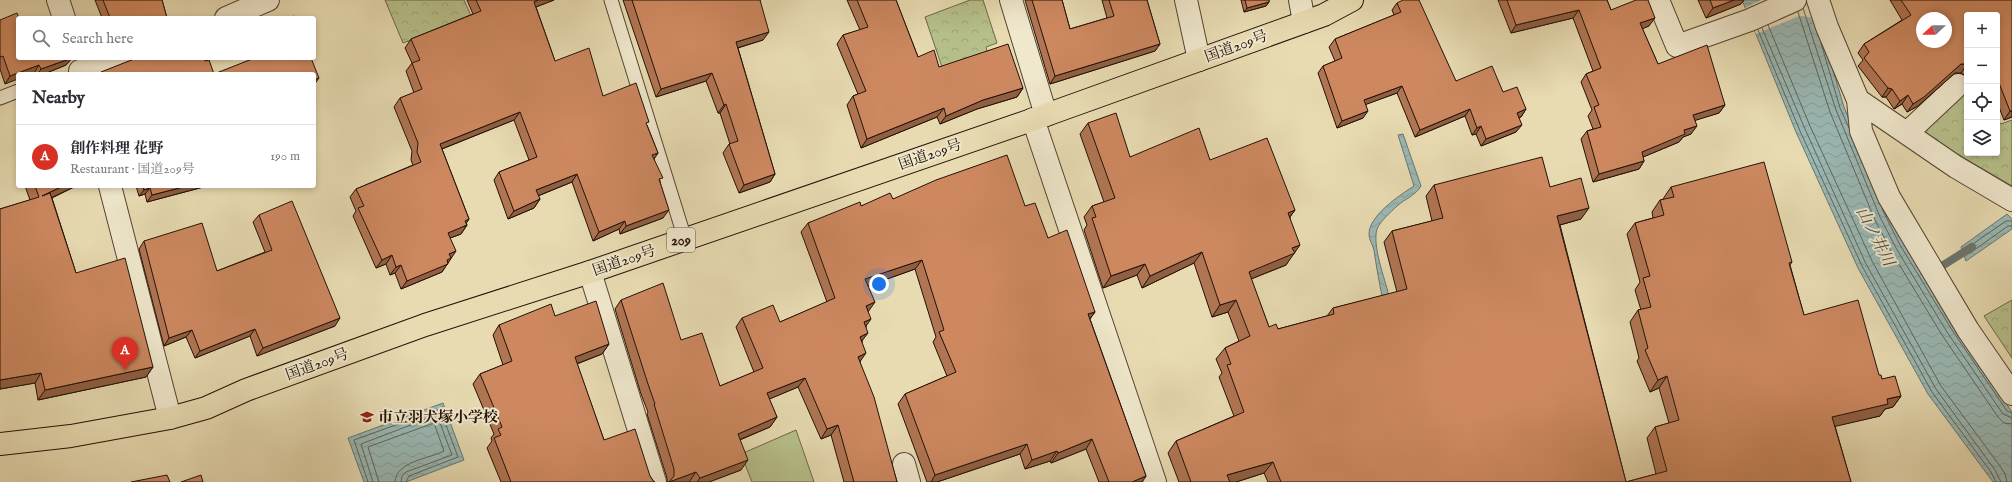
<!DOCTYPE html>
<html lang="en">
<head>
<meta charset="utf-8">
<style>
  :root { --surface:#fff; --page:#f2f2f3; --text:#2b2b33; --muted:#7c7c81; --line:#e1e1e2; --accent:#d93025 }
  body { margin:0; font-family:"IM FELL English","Noto Serif JP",serif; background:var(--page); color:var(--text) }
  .controls { position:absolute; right:12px; top:12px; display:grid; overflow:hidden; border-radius:4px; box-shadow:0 2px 6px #0003 }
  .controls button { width:36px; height:36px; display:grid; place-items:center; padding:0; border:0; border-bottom:1px solid var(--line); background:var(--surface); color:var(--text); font:20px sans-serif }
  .compass { position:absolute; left:1916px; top:12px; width:36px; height:36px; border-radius:50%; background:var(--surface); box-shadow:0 2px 6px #0003; rotate:248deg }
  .you { position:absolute; left:879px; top:284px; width:14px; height:14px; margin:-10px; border:3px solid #fff; border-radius:50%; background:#1a73e8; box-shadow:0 0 0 6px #1a73e833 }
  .badge { display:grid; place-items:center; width:26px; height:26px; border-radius:50%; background:var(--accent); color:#fff; font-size:13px; font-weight:700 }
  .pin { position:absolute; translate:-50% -33px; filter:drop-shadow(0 1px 2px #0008) }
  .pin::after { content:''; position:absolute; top:21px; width:14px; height:12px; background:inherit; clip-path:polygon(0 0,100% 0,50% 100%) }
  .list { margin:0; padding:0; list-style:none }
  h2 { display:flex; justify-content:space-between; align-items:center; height:52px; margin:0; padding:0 16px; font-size:17px }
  h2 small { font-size:13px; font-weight:400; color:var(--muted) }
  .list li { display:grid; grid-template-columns:26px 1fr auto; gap:12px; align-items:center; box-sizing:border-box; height:64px; padding:0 16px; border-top:1px solid var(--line) }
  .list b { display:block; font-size:15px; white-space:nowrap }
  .list p { margin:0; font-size:13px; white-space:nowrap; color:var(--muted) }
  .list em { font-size:13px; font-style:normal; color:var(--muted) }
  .icon { flex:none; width:22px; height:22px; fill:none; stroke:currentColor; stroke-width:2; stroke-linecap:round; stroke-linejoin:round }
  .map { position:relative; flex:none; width:2012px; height:482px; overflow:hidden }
  .search { position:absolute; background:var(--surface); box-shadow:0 2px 6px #0003; left:16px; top:16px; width:300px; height:44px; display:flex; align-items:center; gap:10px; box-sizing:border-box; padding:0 14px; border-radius:4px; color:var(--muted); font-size:15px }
  .panel { position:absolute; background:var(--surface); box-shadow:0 2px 6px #0003; left:16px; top:72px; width:300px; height:116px; border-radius:4px }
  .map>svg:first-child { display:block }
</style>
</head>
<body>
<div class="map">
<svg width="2012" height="482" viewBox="0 0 2012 482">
  <defs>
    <pattern id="forest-crowns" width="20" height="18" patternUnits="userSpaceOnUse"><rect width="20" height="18" fill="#b7c08b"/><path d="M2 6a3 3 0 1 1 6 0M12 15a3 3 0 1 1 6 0" fill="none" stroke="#9da476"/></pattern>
    <pattern id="water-waves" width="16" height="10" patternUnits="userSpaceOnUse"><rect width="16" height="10" fill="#9ab9b5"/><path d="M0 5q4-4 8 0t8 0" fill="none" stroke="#849e9a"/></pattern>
  </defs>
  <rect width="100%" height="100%" fill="#e8dbb2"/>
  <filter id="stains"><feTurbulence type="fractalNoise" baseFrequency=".005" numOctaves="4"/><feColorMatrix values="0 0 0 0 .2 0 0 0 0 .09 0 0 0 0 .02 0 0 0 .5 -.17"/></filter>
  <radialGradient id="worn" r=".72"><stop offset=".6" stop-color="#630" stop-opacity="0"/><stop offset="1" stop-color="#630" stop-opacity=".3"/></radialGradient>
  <path fill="#b7c08b" stroke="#6d6849" d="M796,430l18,52h-62l-11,-28z"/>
  <path fill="url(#forest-crowns)" stroke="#6d6849" d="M385,0h79l8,18 -69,25z
    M970,0h13l14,43 -11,4 2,7 -45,16 -18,-53z
    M1966,92l1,61h30v-33l4,4 11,-4v66l-87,-51 -3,-5z
    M2012,300v58l-28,-42z"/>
  <path fill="url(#water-waves)" stroke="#6a766f" d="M1742,0h68l8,20 26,87 44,106 67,114 57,85v70h-19l-65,-88 -70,-126 -62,-136z
    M1403,134l18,52c-5,9 -16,13 -24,20 -7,7 -16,14 -20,23 -5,17 8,50 12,67h-7c-3,-15 -6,-31 -8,-46 -1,-5 -5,-10 -5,-15 -1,-19 31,-40 45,-49l-16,-51z
    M2007,214l5,5v10l-46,32 -5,-14z
    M443,403l21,57 -58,22h-42l-16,-44z"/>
  <path fill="#e8dbb2" d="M1761,0h49l7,18 -18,-2 -43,18 -11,-26z"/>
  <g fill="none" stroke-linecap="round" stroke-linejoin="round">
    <path stroke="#5e655e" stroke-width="1" d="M1803,8l33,102 44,107 16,31 51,84 56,82 9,4
      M1798,12l32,100 45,108 16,31 51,84 56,82 6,6 8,1
      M1768,25l42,101 62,135 69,125 59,80 5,8 2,8
      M1762,28l43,101 61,135 70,125 59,81 6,12
      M1758,30l42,101 62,135 70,126 59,80 5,10
      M1821,43l19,65 9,20
      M1882,209l18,36 52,85 55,81 5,2
      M2012,221h-6l-39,27v4l3,1 38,-27h4
      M368,482l-14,-42 86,-31 18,48 -49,19 -3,6
      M373,482l-12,-38 76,-29 15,40 -46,17 -4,4 -1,6
      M379,482l-11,-35 66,-24 10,28c-15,8 -48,10 -49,31"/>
    <path stroke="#6a766f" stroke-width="8" d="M1934,271l38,-24"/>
    <g stroke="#544432" stroke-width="15">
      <path id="service" d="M611,0l74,239
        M0,98l18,-7"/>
    </g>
    <g stroke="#544432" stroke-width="24">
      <path id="minor" d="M58,0l6,18
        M1011,0l35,115
        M1186,0l13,60
        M1300,0l4,22
        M1658,0l19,46 73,-26 45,-20
        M1818,0l9,27 31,73 98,67 56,33
        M226,18l42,-18
        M80,71l40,-13
        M1858,100l3,31 28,66 79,133 44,64
        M1907,133l51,-48
        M110,186l60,232
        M590,272l65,210
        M904,464l5,18"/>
    </g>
    <g stroke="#544432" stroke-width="24">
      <path id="tertiary" d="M1033,119l122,363"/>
    </g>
    <g stroke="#231107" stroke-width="24">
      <path id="trunk" d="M0,444l71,-8 99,-18 36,-10 40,-18 179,-65 165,-53 456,-157 278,-100 28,-15"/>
    </g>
    <use href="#service" stroke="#f0e8cd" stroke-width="13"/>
    <use href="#minor" stroke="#f0e8cd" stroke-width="22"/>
    <use href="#tertiary" stroke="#f0e8cd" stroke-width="22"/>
    <use href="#trunk" stroke="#e8dbb2" stroke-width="22"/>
  </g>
  <path fill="#b07553" stroke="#231107" d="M95,0h67l5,18h-65z
    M467,0h87l-18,7 19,54 48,35 44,29 11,28 -4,6 6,22 3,37 -43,16 -1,-5 -26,12 -21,-59 -34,14 2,3 -6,9 -26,11 -14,-39 5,-8 30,-12 -15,-40 -72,29 27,70 -3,4 1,2 -6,9 -11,4 1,20 -9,14 -41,17 -6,-16 -5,2 -4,-11 -10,4 -23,-52 3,-5 -6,-14 6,-8 57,-24 -2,-5 1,-9 -18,-44 6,-9 14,-5 -8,-22 6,-8 -7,-15 6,-9 62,-25z
    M623,0h137l3,40 -25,8 37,126 -5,8 -31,11 -16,-40 6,-9h1l-10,-31h-2l-12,-32 -50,16z
    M847,0h49l22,57 21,10 84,21 -6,9 -40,12 -37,15 -3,-7 -76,31 -14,-43 6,-9 5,-2 -21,-50 6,-9 17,-5z
    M1025,0h37l8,29 37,-11 -5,-18h45l13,44 -5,7 -105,33z
    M1241,0h28v2l-3,4 -22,6z
    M1498,0h109l4,10 38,16 -7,2 16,36 67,41 -6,8 -24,7 -4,14 -8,3 -4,5 -36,15 1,4 -5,8 -46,13 -12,-43 6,-8 6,-2 -5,-13 4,-6 -11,-28 5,-8 7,-3 -20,-53 -62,15z
    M1698,0h46l-3,4 -35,14z
    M1890,0h122v117l-8,3 -7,-18v-87h-30v60l-1,1 -5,-3h-6l-37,33 -11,6 -5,-8 -8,5 -8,-12h-4l-24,-31 5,-6 -5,-7 6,-9 38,-24z
    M1397,3l59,78 47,11 23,17 -5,8 -2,1 -3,14 -35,14 -5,-12 -4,1 -7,-19 -50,21 -18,-44 -31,11 -3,14 -26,10 -19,-55 5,-7 12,-5 -6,-14 6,-8 59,-24 -2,-5z
    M0,20l18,38h54l-6,7 -22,9h-9l-1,-1 -3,1h-13l-13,10 -5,-15z
    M1088,123l42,34 80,3 85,50 -5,7 4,35 -8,13 -35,14 18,48 9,2 49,-13 6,-8 64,-16 -13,-50 8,-11 40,-10 -6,-25 8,-11 116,2 31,32 -21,6 66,257 30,-8 -9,-36 8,-11 14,-4 -10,-35 -9,4 -13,-31 2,-3 -9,-36 8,-12h3l-6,-20 5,-8 -13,-48 8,-11 18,-5 -1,-6 8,-12h3v-1l8,-12 121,75 -2,3 14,50 75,60 3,4 19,17 -8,11 -8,2 -5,7 -45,10 16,56h-583l-4,-9 -28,9h-57l-11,-29 8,-12 58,-25 -15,-39 3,-4 -6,-14 9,-11 14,-7 -11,-29 -16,5 -18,-54 -52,25 -5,-13 -34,13 -19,-58 3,-5 -3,-8 8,-11 12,-4 -24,-68z
    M25,186h51l-24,12 24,75 77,94 -7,10 -108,23 -3,-17 -35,6v-180l30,-9z
    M136,186h71l-60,16 -2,-8 -6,2z
    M893,199l132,7 23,32 47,74 -5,7 56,157 -4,6h-43l-13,-33 -35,14 -1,-2 -25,8 -5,-15 -83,28h-10l-29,-78 7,-10 42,-18 -14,-34 3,-5 -21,-68 -47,17v25l-2,16 -4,15 -2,21 37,119h-53l-13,-47 -10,4 -23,-52 -29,12 8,18 -7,10 -30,13 1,30 -32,12h-42v-4l-20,-64 1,-2 -7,-18 -26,-85 6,-9 60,40 39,46 34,-14 -18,-45 6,-9 38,4 47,-20 -26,-70 7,-9 53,-17z
    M259,215l76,111 -78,30 -7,-20 -55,22 -9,-21 -22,9 -25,-97 5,-8 73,30 48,-19 -12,-30z
    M555,316l54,28 -7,10 -25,10 27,76 46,36 4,6h1h-154l-14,-34 5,-7 -1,-3 3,-4 -21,-50 7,-10 23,-9 -10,-30 6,-10z"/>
  <path fill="#905f43" stroke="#231107" d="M538,0h16l-26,10 6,-8z
    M1734,0h10l-3,4 -35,14 7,-10z
    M1269,2l-3,4 -22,6 3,-4z
    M1579,10l-6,8 -62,15 5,-8z
    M1655,18l-6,8 -14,6 5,-9z
    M769,32l-6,8 -33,10 6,-8z
    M1160,44l-5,7 -105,33 5,-8z
    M72,58l-6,7 -22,9h-6l3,-5z
    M1961,64h6l-6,9h-6l-37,33 -11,6 6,-8z
    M39,65l-5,8 -3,1h-13v5l-13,5 5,-8z
    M712,73l-6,8 -50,16 5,-8z
    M319,78l-5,7v-5z
    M1402,86l-5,7 -38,14 5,-7z
    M1023,88l-6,9 -40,12 -37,15 6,-8 37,-16z
    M1888,88l4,1 -6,8h-4z
    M1908,95l-6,9 -8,5 6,-8z
    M726,104l-6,9h-2l6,-8z
    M1725,105l-6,8 -32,10 6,-8z
    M944,108l-7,9 -76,31 6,-9z
    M1470,109l-5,7 -50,21 5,-7z
    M1526,109l-5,8 -10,3 6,-7z
    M1368,111l-5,7 -26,10 5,-7z
    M2010,111h2v6l-8,3z
    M520,112l-6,8 -80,32 6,-8z
    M1522,125l-6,7 -35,14 5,-7z
    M1481,126l-5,8 -4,1 5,-7z
    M1697,126l-6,8 -8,3 -4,5 -43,18 6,-8 42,-22z
    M658,153l-6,9v-7z
    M1644,161l-5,8 -46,13 6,-8z
    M577,174l-5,8 -42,17 6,-9z
    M775,174l-5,8 -31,11 5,-8z
    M63,186h13l-40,19 6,-9z
    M187,186h20l-60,16 5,-7z
    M150,188l-5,6 -6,2 5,-6z
    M540,199l-6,9 -26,11 6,-8z
    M1589,208l-8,11 -32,9 8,-12z
    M669,210l-6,8 -43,16 6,-8z
    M1295,210l-9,12 2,-9z
    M469,219l-5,8 3,-2 -6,9 -19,7 6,-8 17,-12z
    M625,221l-6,8 -26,12 6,-9z
    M1300,245l-14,20 -45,18 8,-11 43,-24z
    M456,251l-14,21 -41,17 6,-8 42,-27z
    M1202,252l-8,11 -52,25 8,-12z
    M392,255l-6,9 -10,4 6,-8z
    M922,260l-7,9 -56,20 6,-10z
    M1145,264l-8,11 -34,13 8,-12z
    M401,265l-6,8 -5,2 6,-8z
    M1236,300l-8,12 -16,5 8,-12z
    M875,302l-7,10 -2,-6z
    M1095,312l-7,9v-7z
    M340,318l-5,8 -78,30 6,-8z
    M871,319l-7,10v-7z
    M255,329l-5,7 -55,22 5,-7z
    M192,330l-6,7 -22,9 5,-8z
    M868,333l-7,9 -1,-5z
    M609,344l-7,10 -34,13 7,-10z
    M866,353l-7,10 -1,-6z
    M153,367l-7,10 -108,23 7,-10z
    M41,373l-6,10 -35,6v-9z
    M1667,376l-8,12 -9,4 8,-12z
    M805,378l-7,9 -38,16 7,-10z
    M1901,396l-8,11 -8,2 -5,7 -56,13 8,-12 55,-18z
    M777,417l-7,10 -39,16 7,-9z
    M838,425l-7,10 -10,4 6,-10z
    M1092,439l-6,10 -35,14 7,-10z
    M1027,444l-7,10 -83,28h-6l4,-7z
    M1057,451l-7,10 -25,8 7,-9z
    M748,460l-7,10 -32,12h-12l3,-4z
    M1273,462l-9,11 -28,9h-13l4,-7z
    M696,472l-7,10h-20z
    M1146,476l-4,6h-10z"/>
  <path fill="#cd8860" stroke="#231107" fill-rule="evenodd" d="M103,0h59l5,18h-57z
    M476,0h62l-4,2 21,59 34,-13 14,48 33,-13 13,39 -3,1 12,30 -6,2 11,23 -4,1 10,31 -43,16 -1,-5 -26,11 -22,-58 -41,16 4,9 -26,12 -15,-39 38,-15 -17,-45 -80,32 29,75 -4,2 2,4 -19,8 8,18 -7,3 2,4 -4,2 1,4 -41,17 -6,-16 -5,2 -4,-12 -10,5 -24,-52 6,-2 -8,-17 65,-27 -4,-10 1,-9 -18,-45 22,-9 -10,-26 8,-3 -9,-21 70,-28z
    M632,0h128l9,32 -33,10 39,132 -31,11 -15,-41 9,-3 -12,-37 -2,1 -12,-32 -51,16z
    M857,0h39l22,57 16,-7 5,17 69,-23 15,44 -40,12 -37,16 -2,-8 -77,31 -14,-43 13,-5 -23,-56 25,-8z
    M1032,0h30l8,29 44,-13 -5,-16h38l13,44 -105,32z
    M1245,0h24v2l-22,6z
    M1403,0h16l37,81 36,-15 11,26 14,-5 9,22 -9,4 5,12 -36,14 -5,-13 -4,2 -7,-19 -50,21 -18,-44 -38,14 4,11 -26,10 -19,-55 19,-8 -7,-19 66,-27 -4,-9z
    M1507,0h100l4,10 25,-10h12l7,18 -15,5 18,41 49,-19 18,60 -32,10 4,11 -13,4 1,4 -43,18 2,9 -45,13 -12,-43 14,-4 -7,-20 5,-2 -13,-31 15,-6 -22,-58 -63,15z
    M1710,0h24l-21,8z
    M1901,0h111v111h-2l-13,-33v-63h-30v49h-6l-37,33 -11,7 -5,-9 -8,6 -8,-12 -4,-1 -24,-30 5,-6 -5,-8 47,-29zM1922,18h24v24h-24z
    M17,13l2,5h-1v40h54l-31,11 -2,-4 -29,11 -7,-20 -3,1v-37z
    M294,16l1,2h-6z
    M135,58h69l1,3 4,-1 5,14h-113v-2l33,-13z
    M252,58h59l8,20 -5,2v-6h-100l38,-15z
    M1116,113l14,44 69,-29 11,32 57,-22 28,72 -7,3 12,32 -8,3 3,5 -46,19 20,55 7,-3 2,5 56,-15 -1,-6 74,-19 -15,-58 51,-13 -9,-33 108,-28 8,30 31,-9 8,30 -32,8 69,266 41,-11 -12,-44 24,-7 -12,-44 -9,4 -13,-30 3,-2 -10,-38 13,-3 -8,-29 7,-2 -15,-53 29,-8 -4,-15 14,-3 -3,-10 93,-25 28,100 -3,1 15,52 54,-15 21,75h2l1,4 13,-3 6,20 -14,3 1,5 -56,13 19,65h-570l-8,-20 -46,13 3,7h-39l-15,-41 68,-29 -17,-47 4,-1 -6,-16 25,-12 -14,-36 -16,5 -18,-53 -52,24 -5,-12 -34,12 -19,-58 4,-1 -4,-11 23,-8 -27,-75z
    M1007,155l18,51 10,-3 13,35 19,-8 28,82 -7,2 58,162 -14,6h-23l-17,-43 -34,14 -1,-2 -25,9 -5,-16 -92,31 -30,-81 51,-22 -17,-40 5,-2 -22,-70 -57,19 10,23 -9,4 5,13 -7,3 4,11 -8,4 6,16 -8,4 16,40 23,85h-43l-16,-57 -11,4 -22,-51 -38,15 10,24 -39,17 10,26 -48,18 -4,-6 -27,10 5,-6v-7l-20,-65h1l-7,-20 -27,-84 42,-17 18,57 21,-7 18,53 43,-18 -21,-50 31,-13 7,17 55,-24 -27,-75 52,-21 1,4 29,-13 3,6 43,-19z
    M35,186h28l-21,10 8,-3 26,80 49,-15 28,109 -108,23 -4,-17 -41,7v-171l39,-12z
    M143,186h44l-35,9 -2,-7 -6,2z
    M292,201l48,117 -77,30 -8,-19 -55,22 -8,-21 -23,8 -25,-97 58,-18 15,48 55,-21 -13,-35z
    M596,301l13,43 -34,13 29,83 31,-11 15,47 4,6h1h-144l-17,-44 7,-3 -3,-6 4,-2 -22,-53 32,-13 -13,-36 52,-21 4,12z
    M167,475l3,7h-39z
    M201,475l2,7h-22z"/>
  <defs>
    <g id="school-bare" transform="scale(1.08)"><path d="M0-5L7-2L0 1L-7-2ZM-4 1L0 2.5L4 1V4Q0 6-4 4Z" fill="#8f2418" stroke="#f0e8cd" stroke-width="2.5" paint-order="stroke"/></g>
  </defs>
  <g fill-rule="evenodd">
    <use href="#school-bare" x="367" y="417"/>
  </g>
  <g text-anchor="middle" stroke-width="4" stroke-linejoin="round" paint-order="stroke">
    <rect fill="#f0e8cd" stroke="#605242" stroke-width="1" x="667" y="228" width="28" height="24" rx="3"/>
    <g font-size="14" font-weight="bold" fill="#231107">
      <text x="681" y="245">209</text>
    </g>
    <g font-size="15" fill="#231107" stroke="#f0e8cd">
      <text transform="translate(1236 46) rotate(-20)" y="5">国道209号</text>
      <text transform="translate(930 154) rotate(-19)" y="5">国道209号</text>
      <text transform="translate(624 260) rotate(-19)" y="5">国道209号</text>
      <text transform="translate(317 364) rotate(-20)" y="5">国道209号</text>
    </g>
    <g font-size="15" font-weight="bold" fill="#231107" stroke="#f0e8cd" text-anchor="start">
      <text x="378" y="422">市立羽犬塚小学校</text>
    </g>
    <g font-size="16" font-style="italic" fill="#4d4c44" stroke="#f0e8cd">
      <text transform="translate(1876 236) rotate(63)" y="6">山ノ井川</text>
    </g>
  </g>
  <rect width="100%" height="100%" filter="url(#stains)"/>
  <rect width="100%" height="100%" fill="url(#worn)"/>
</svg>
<div class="controls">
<button>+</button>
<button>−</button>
<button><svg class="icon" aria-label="locate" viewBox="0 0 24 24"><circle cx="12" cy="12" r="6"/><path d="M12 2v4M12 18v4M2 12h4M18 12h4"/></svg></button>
<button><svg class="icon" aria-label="layers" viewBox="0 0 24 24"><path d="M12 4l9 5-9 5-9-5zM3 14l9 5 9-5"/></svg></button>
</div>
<svg class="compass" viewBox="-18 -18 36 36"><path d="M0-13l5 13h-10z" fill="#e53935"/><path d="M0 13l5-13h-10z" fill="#7c7c81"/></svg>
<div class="you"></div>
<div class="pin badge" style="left:125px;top:370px">A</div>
<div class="search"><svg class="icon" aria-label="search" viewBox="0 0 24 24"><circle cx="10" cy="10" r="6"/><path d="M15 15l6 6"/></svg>Search here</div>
<section class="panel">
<h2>Nearby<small></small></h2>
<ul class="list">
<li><span class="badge">A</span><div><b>創作料理 花野</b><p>Restaurant · 国道209号</p></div><em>190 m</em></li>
</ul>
</section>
</div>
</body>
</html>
